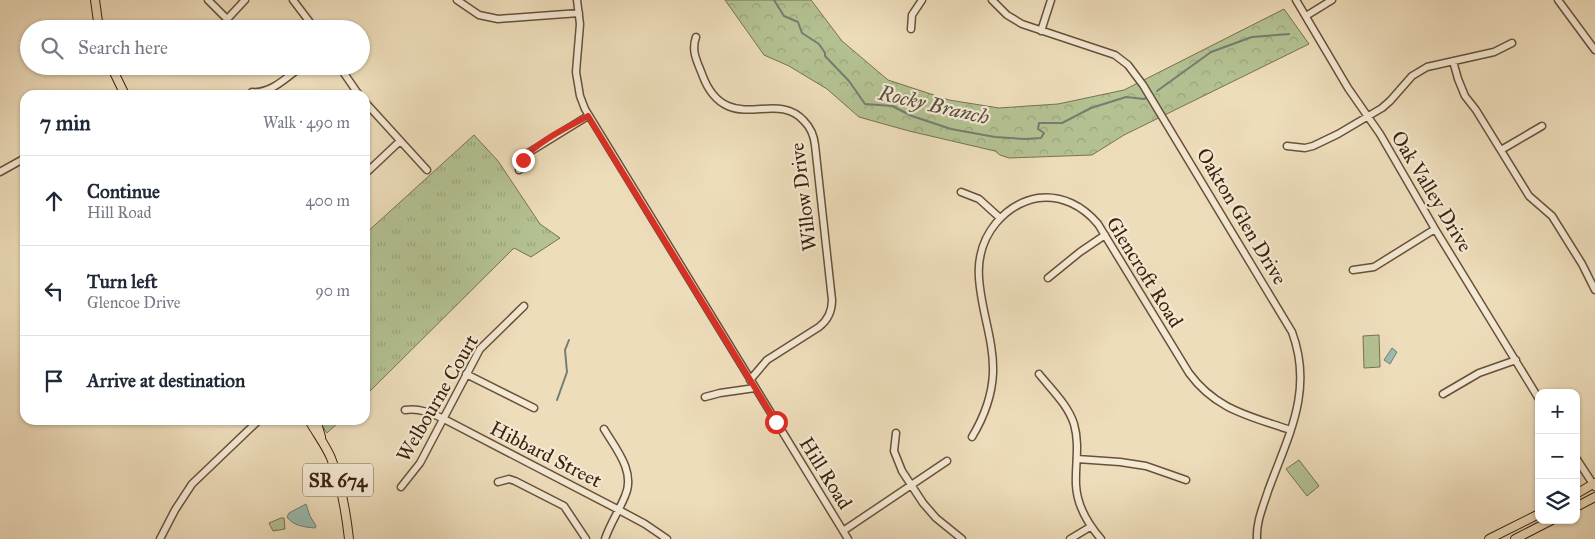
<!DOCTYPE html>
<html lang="en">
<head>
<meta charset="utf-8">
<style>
  :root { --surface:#fff; --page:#f2f2f3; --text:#1f2937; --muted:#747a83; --line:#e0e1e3 }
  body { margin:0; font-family:"IM FELL Great Primer",serif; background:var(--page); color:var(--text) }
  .controls { position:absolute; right:15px; bottom:15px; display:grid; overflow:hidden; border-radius:10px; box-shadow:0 1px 4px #0004 }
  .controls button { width:45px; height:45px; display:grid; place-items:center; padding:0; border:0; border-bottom:1px solid var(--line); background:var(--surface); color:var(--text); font:25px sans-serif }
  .stop { position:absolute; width:15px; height:15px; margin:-11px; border:4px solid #d93025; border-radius:50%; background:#fff }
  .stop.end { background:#d93025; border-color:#fff; box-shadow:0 1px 5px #0008 }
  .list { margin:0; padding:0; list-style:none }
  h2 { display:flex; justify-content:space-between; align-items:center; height:65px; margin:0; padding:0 20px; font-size:21px }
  h2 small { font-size:16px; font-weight:400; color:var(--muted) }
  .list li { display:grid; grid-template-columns:32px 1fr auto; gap:15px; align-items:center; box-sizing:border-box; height:90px; padding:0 20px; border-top:1px solid var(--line) }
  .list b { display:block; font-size:19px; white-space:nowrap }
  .list p { margin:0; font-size:16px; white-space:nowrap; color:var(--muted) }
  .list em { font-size:16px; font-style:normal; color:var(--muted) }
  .icon { flex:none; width:28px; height:28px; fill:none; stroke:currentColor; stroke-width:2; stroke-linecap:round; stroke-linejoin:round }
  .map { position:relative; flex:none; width:1595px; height:539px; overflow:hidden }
  .search { position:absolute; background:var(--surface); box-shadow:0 1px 4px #0004; left:20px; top:20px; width:350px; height:55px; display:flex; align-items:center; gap:12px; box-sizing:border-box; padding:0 18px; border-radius:28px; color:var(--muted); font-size:19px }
  .panel { position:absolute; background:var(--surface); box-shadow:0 1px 4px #0004; left:20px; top:90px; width:350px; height:335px; border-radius:15px }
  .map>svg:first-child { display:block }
</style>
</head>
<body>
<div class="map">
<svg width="1595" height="539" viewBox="0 0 1595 539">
  <defs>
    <pattern id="forest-crowns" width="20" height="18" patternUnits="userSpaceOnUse" patternTransform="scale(1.25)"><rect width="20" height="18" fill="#b4c293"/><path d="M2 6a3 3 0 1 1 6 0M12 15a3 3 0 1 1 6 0" fill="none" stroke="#9ca67e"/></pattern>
    <pattern id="park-tufts" width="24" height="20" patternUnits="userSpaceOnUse" patternTransform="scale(1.25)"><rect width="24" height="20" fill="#b4c293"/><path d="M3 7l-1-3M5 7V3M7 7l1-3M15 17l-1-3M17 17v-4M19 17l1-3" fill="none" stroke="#9ca67e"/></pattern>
  </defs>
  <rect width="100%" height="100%" fill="#edb"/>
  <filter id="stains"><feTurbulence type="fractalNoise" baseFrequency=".004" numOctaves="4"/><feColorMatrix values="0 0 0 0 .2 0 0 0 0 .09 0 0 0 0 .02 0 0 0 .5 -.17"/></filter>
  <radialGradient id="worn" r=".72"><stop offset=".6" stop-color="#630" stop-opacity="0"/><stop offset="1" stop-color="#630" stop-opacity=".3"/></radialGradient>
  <path fill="url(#forest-crowns)" stroke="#787251" d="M725,0h86l31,41 46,39 61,20 50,8 59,-4 66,-14 160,-81 25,35 -185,91 -32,20 -83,3 -9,-3 -5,-4 -86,-20 -50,-14 -32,-28 -38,-23 -25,-11z"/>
  <path fill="url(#park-tufts)" stroke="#787251" d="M474,135l24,26 42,63 20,14 -29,19 -17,-9 -149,148v-162z
    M318,420h23l-14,13z
    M281,518h3l1,11 -12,2 -4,-8z"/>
  <path fill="#b4c293" stroke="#787251" d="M1379,335l1,32 -16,1 -1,-32z
    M1299,460l20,26 -12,10 -21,-27z"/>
  <path fill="#99bcb0" stroke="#747e70" d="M1392,348l5,4 -7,12 -6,-4z
    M306,504l4,12 6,10 -1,2c-10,-1 -22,-2 -28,-11l2,-4z"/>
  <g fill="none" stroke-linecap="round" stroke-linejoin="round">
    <path stroke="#747e70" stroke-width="2" d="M774,0l10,16 14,6 4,11 17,11 6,9v3l24,25 16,23 27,2 20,10 39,13 44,8 30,2 16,-1 3,-5 -6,-4 1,-6h23l29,-15 35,-11 18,2 4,-2
      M1157,91l54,-39 41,-15 37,-3
      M557,400l10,-28 -2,-22 4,-10"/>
    <g stroke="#68503a" stroke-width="9">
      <path id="minor" d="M208,0l19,19
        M293,0l22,29
        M457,0l22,15 19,4 81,-6
        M577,0l3,24 -4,48 4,24 5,13 263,430
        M992,0l15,15 15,9 93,31 13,10 15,20 149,247c22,59 -4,104 -24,159 -5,16 -12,31 -11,48
        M1296,0l52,88 32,46 55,95 104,170
        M1558,0l37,50
        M1306,16l26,-16
        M218,29l27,-29
        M911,29l1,-14 10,-15
        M1041,31l10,-31
        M696,37c-5,14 1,24 6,37 5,14 12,26 26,32 25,11 55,-9 76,15 7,7 10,15 11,24l17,155c0,12 -4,20 -13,27l-52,33 -17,20
        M1453,61l5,18 7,17 11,14 53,86 23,20 30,48 13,26
        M339,66l20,29
        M252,92c19,2 35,-15 50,-26
        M365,102l62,68
        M1287,146l18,2 8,-2 25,-12 44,-26 8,-7 22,-25 15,-9 67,-15 18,-9
        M1501,150l41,-24
        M519,170l5,-12 4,-5 60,-37
        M0,172l25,-14
        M365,174l35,-33
        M961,192l18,7 21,19
        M1353,270l21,-3 61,-38
        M1048,278l32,-26 25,-17
        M466,374l68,34
        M1039,374c12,15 29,31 35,50 6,21 1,40 2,61 1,20 12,39 25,54
        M1443,394l36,-21 37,-13
        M705,397l15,-4 35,-5
        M405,410c15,-2 26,3 39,9l175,91 26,14 22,15
        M604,429c12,20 32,43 21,67 -6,15 -15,28 -20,43
        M896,433l-2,18 8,20 21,32 13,15 26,21
        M972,437c12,-20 20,-40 21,-64 2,-52 -35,-104 3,-150 11,-13 25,-22 42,-25 24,-3 45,8 60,26l91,149c27,37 61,43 101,57
        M1576,458l19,29
        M1077,459l43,3 26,4 40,14
        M498,482l11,-3 6,2 49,25 22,33
        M401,487l19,-24 60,-114 44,-43
        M843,531l104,-70
        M160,539l15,-29 17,-26 67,-64
        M1070,539l20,-12"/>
    </g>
    <g stroke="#3c210f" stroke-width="10">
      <path id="major" d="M95,0l4,29
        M111,66l14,29
        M309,420c7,13 16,24 22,38 10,25 15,54 18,81
        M316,420l5,17
        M1576,494l19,-11
        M1576,507l19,-10
        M1489,539l50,-25
        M1515,539l37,-19"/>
    </g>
    <use href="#minor" stroke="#f4e9d3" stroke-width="6"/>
    <use href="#major" stroke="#edb" stroke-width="8"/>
  </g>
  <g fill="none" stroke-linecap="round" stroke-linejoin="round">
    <path stroke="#d93025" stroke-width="6" d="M523,160c11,-17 47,-34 65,-44l188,306"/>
  </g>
  <g text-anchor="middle" stroke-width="4.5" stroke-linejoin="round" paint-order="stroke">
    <rect fill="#f4e9d3" stroke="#735d4a" stroke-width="1" x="303" y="463.5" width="70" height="33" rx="4"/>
    <g font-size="19" font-weight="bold" fill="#3c210f">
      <text x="338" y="487">SR 674</text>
    </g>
    <g font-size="20" fill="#3c210f" stroke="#f4e9d3">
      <text transform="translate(1432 191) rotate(59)" y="7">Oak Valley Drive</text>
      <text transform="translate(803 197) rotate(-97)" y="7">Willow Drive</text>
      <text transform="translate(1242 216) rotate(59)" y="7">Oakton Glen Drive</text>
      <text transform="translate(1145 272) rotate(58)" y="7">Glencroft Road</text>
      <text transform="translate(437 398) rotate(-60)" y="7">Welbourne Court</text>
      <text transform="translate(546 454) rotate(27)" y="7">Hibbard Street</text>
      <text transform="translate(826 473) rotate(58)" y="7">Hill Road</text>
    </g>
    <g font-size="21" font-style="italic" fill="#58503f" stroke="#f4e9d3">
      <text transform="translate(934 105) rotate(13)" y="7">Rocky Branch</text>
    </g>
  </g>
  <rect width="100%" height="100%" filter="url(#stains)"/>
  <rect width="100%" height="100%" fill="url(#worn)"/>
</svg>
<div class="controls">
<button>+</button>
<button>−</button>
<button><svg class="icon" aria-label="layers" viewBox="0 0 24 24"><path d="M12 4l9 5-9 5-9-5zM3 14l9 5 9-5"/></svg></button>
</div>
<div class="stop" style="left:776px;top:422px"></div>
<div class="stop end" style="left:523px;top:160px"></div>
<div class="search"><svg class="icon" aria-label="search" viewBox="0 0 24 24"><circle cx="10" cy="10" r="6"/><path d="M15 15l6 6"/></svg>Search here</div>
<section class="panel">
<h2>7 min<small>Walk · 490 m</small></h2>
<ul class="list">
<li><svg class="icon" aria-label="ahead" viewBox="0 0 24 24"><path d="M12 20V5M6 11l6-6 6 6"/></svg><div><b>Continue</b><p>Hill Road</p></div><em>400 m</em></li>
<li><svg class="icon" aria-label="left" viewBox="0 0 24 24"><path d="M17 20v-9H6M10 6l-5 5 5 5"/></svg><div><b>Turn left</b><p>Glencoe Drive</p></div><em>90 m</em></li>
<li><svg class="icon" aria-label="arrive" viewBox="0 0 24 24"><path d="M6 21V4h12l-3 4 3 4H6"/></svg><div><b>Arrive at destination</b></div></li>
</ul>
</section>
</div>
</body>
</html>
